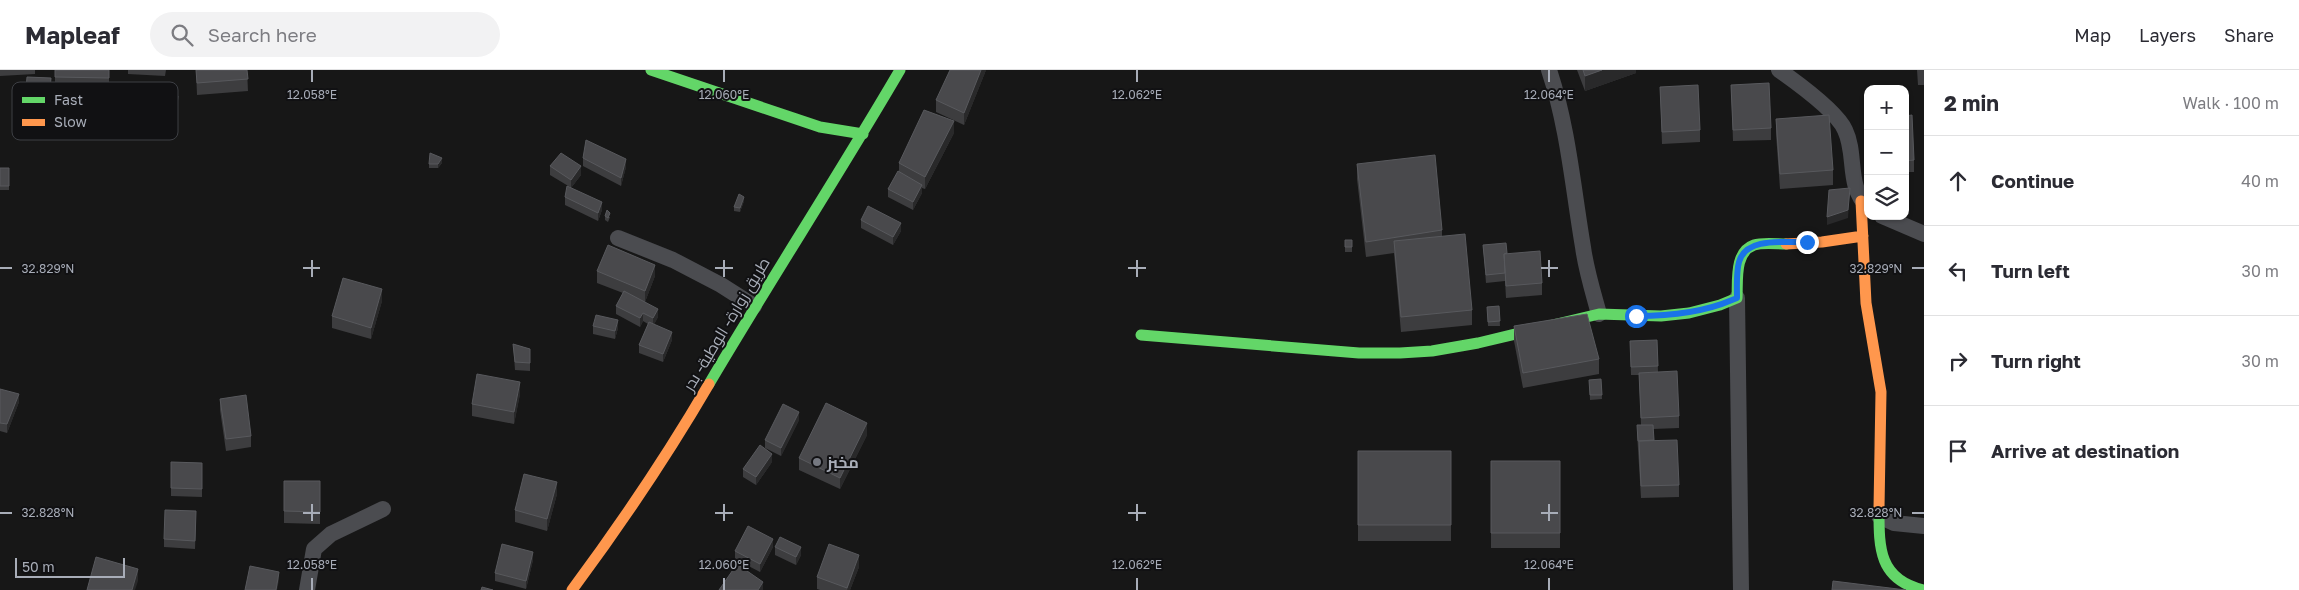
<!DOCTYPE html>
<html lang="en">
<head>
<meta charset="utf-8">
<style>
  :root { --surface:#fff; --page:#f2f2f3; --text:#2b2b33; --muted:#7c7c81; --line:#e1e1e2 }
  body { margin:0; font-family:"Golos Text",Cairo,sans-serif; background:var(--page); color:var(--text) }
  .controls { position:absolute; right:15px; top:15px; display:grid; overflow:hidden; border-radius:10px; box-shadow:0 1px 4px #0004 }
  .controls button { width:45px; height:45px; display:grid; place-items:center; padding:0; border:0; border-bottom:1px solid var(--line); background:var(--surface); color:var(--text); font:25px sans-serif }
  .scale { position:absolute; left:15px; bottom:12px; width:110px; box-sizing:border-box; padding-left:5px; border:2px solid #a8adb8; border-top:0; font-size:14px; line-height:18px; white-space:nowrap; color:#a8adb8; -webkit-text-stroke:4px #111113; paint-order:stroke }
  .stop { position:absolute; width:15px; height:15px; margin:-11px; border:4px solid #1a73e8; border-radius:50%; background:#fff }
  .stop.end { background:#1a73e8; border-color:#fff; box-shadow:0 1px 5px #0008 }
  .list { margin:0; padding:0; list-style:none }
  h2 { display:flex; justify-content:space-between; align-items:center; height:65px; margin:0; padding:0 20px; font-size:21px }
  h2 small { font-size:16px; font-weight:400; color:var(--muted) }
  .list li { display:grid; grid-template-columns:32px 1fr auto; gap:15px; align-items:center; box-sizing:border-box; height:90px; padding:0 20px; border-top:1px solid var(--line) }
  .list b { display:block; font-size:19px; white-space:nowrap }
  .list em { font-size:16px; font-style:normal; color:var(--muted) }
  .icon { flex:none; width:28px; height:28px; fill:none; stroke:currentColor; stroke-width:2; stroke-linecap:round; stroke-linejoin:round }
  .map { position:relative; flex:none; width:1924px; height:520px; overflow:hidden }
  header { display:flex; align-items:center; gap:30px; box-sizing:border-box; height:70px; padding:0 25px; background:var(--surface); border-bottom:1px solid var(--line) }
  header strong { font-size:24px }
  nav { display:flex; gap:28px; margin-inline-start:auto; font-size:18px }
  .search { width:350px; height:45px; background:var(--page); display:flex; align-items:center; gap:12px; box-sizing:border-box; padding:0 18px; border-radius:28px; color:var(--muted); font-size:19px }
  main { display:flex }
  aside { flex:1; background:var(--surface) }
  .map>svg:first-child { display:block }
</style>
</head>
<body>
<header>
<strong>Mapleaf</strong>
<div class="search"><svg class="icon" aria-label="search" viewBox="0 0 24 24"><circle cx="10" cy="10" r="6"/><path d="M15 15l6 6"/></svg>Search here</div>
<nav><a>Map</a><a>Layers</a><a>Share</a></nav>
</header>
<main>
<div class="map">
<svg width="1924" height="520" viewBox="0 0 1924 520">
  <rect width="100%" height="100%" fill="#171717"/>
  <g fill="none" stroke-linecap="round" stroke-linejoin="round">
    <path stroke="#4b4c50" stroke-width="16" d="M1549,0c19,57 24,118 34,177 3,23 10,45 16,67
      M1779,0c17,12 58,42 66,60 12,25 1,56 23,77
      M1882,146l42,18
      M618,168l55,22 48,25 33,21
      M1737,228l4,292
      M1879,446l15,7 30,3
      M307,520l7,-41 17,-15 52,-25"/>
    <path stroke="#63d668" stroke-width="11" d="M651,0l169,57 43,7
      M1141,265l218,18h41l32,-2 46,-8 121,-29 62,2 28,-3 31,-8 17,-7c1,-17 -3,-46 17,-53 9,-3 23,-1 32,-1
      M709,314c62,-105 129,-208 191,-314
      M1879,438c0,39 -1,71 44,82"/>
    <path stroke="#ff974d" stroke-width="11" d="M1861,131l5,102 15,89 -2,116
      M1786,174l36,-2 41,-6
      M572,520c49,-66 95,-134 137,-206"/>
  </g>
  <path fill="#3d3d3f" d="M0,0h35v4l-35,2z
    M55,0h54v20l-54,-1z
    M128,0h38l-1,6 -37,-2z
    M196,0h51l1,21 -51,4z
    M986,0l-22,55 -28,-13v-12z
    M1577,0h59v3l-51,18z
    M1917,0h7v15h-6z
    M27,7l24,1 -1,20 -24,-1z
    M1731,15l40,43v12l-38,1z
    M1660,17l40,43v12l-38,2z
    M178,37l-3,30 -45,-4v-12z
    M1905,46l9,44v12h-9z
    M1776,49l57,51v15l-53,4 -4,-55z
    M954,63l-29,56 -3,-1v5l-9,17 -25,-13v-8l11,-17v-9z
    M583,88l43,9 -5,19 -38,-20z
    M442,93l-4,5h-9v-4z
    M1357,94l85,66v6l30,74v15l-71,7 -7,-79 -28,4 -9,-78z
    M550,96l31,9 -10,13 31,22 -4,11 -33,-16v-8l5,-10 -20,-12z
    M0,98h9v22h-9z
    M744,131l-4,11 -6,-1v-4z
    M605,146l5,1 -2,5 -3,-2z
    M861,150l40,11 -8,14 -32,-17z
    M1345,170h7v12h-7z
    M1483,175l24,8 35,30v12l-36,3 -1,-17 -19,2z
    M597,201l58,5 -10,26 13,15 -4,7 18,16 -9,22 -24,-9v-8l9,-21 -5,-3 -3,6 -24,-13v-8l7,-13 -26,-10z
    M382,231l-11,38 -39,-11v-12z
    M1499,236l1,20h-12l-1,-19z
    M593,256l25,2 -3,11 -22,-5z
    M1514,256l85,33v15l-76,14 -9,-47z
    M1657,270l1,32 21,44v12l-26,1 1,12 25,44v12l-38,1 -4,-65 4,-8 -2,-50h-8l-1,-34z
    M513,274l17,5v22l-15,-1z
    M1601,309l1,20 -12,1 -1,-20z
    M0,319l19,13 -12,31 -7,-2z
    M520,324l-6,30 -42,-8v-12z
    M220,329l31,37v11l-25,4 -6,-41z
    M799,350l-18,36 -16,-8v-8z
    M867,365l-27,54 -41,-19v-12z
    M1358,381h93v90h-93z
    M1491,391h69v87h-69z
    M171,392l31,1v34l-31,-1z
    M772,392l-16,23 -13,-8v-8z
    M284,411h36v43l-36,-1z
    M557,424l-10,37 -32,-9v-12z
    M196,450l-1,29 -31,-2v-8z
    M773,477l-13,25 -25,-13v-8z
    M775,477l26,8 -5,10 -21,-10z
    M533,490l-7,29 -31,-8v-8z
    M859,497l-9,23h-30l-3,-1v-12z"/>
  <path fill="#29292a" d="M981,0h5l-22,55v-12z
    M1602,0h34v3l-51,18v-15z
    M178,26v11l-3,30v-12z
    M954,51v12l-29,56v-12z
    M442,88v5l-4,5v-4z
    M626,89v8l-5,19v-8z
    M581,96v9l-10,13v-8z
    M922,115v8l-9,17v-8z
    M1850,118l-2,30 -21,7v-8z
    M744,127v4l-4,11v-4z
    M602,132v8l-4,11v-8z
    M901,153v8l-8,14v-8z
    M655,195v11l-10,26v-11z
    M382,219v12l-11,38v-11z
    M658,239v8l-5,10v-9z
    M643,243v8l-3,6v-9z
    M618,250v8l-3,11v-8z
    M672,262v8l-9,22v-8z
    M520,312v12l-6,30v-12z
    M19,324v8l-12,31v-9z
    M799,342v8l-18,36v-8z
    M867,353v12l-27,54v-11z
    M772,384v8l-16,23v-8z
    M557,412v12l-10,37v-12z
    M773,469v8l-13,25v-8z
    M801,477v8l-5,10v-8z
    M533,482v8l-7,29v-8z
    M859,485v12l-9,23h-3z
    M138,499v12l-3,9h-3z
    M279,502v8l-2,10h-1z
    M763,512v8h-5z"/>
  <path fill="#49494c" stroke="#58595d" d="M55,0h54v8l-54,-1z
    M196,0h51l1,9 -51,4z
    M950,0h31l-17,43 -28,-13z
    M1583,0h19l-17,6z
    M27,7l24,1 -1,12 -24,-1z
    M1769,13l2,45 -38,2 -2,-45z
    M1698,15l2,45 -38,2 -2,-45z
    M133,21l45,5 -3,29 -45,-4z
    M924,40l30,11 -29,56 -26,-14z
    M1829,45l4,55 -53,4 -4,-55z
    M1912,45l2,45 -9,1v-45z
    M586,70l40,19 -5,19 -38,-20z
    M430,83l12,5 -4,6h-9z
    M561,83l20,13 -10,14 -21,-14z
    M1435,85l7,75 -76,12 -9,-78z
    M0,98h9v18h-9z
    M898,101l24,14 -9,17 -25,-13z
    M567,116l35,16 -4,11 -33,-16z
    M1850,118l-2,22 -21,7 2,-27z
    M739,124l5,3 -4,11 -6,-1z
    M868,136l33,17 -8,14 -32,-17z
    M607,140l3,3 -2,5 -3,-2z
    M1465,164l7,76 -71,7 -7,-76z
    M1345,170h7v7h-7z
    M1506,173l1,10 -3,1 1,19 -19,2 -3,-30z
    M608,175l47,20 -10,26 -48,-20z
    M1540,181l2,32 -36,3 -2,-32z
    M343,208l39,11 -11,39 -39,-12z
    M624,221l34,18 -5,9 -10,-5 -3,5 -24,-12z
    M1499,236l1,15 -12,1 -1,-15z
    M1587,244l12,45 -76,14 -9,-47z
    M596,245l22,5 -3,11 -22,-5z
    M649,252l23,10 -9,22 -24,-9z
    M1657,270l1,26 -27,1 -1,-26z
    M513,274l17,5v14l-15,-1z
    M1677,301l2,45 -38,2 -2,-45z
    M477,304l43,8 -6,30 -42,-8z
    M1601,309l1,16h-12l-1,-15z
    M0,319l19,5 -12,30 -7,-1z
    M246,325l5,41 -25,3 -6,-40z
    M826,333l41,20 -27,55 -41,-20z
    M783,334l16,8 -18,36 -16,-8z
    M1637,355h16l1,15 -16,1z
    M1677,370l2,45 -38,1 -2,-45z
    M760,375l12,9 -16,23 -13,-8z
    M1358,381h93v74h-93z
    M1491,391h69v72h-69z
    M171,392l31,1v26l-31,-1z
    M524,404l33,8 -10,37 -32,-9z
    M284,411h36v31l-36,-1z
    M165,440l31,1 -1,30 -31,-2z
    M748,456l25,13 -13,25 -25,-13z
    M780,467l21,10 -5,10 -21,-10z
    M502,474l31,8 -7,29 -31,-8z
    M829,474l30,11 -12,33 -30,-11z
    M96,487l42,12 -6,21h-45z
    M737,494l26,18 -5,8h-39z
    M250,496l29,6 -3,18h-31z
    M1833,511l73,9h-74z
    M482,517l11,3h-12z"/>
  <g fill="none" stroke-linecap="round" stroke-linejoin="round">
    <path stroke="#1a73e8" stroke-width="6" d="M1636,246c33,0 66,-3 96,-16l5,-2c0,-12 -1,-25 2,-36 7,-26 48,-19 68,-20"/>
  </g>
  <path fill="none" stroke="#a8adb8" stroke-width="2" d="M312,0v12M724,0v12M1137,0v12M1549,0v12M312,190v17M724,190v17M1137,190v17M1549,190v17M0,198h12M303,198h17M715,198h18M1128,198h18M1541,198h17M1912,198h12M312,434v17M724,434v17M1137,434v17M1549,434v17M0,443h12M303,443h17M715,443h18M1128,443h18M1541,443h17M1912,443h12M312,508v12M724,508v12M1137,508v12M1549,508v12"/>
  <circle fill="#757880" stroke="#111113" stroke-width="2" cx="817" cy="392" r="5"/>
  <g text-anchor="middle" stroke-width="4" stroke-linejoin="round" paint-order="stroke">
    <g font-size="16" fill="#a8adb8" stroke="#111113">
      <text transform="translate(726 254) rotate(-59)" y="6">طريق زوارة- الوطية- بدر</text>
    </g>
    <g font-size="16" font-weight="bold" fill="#a8adb8" stroke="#111113" text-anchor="start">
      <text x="827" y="398">مخبز</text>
    </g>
  </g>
  <rect x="12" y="12" width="166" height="58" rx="8" fill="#111113" stroke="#3e4045" stroke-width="1"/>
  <rect x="22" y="27" width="23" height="6" fill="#63d668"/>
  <rect x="22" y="49" width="23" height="7" fill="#ff974d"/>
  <g font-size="14" fill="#a8adb8">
    <text x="54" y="35">Fast</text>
    <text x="54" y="57">Slow</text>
  </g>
  <g font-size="12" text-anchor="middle" fill="#a8adb8" stroke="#111113" stroke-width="4" stroke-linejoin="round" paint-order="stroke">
    <text x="312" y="29">12.058°E</text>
    <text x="724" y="29">12.060°E</text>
    <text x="1137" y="29">12.062°E</text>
    <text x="1549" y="29">12.064°E</text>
    <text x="48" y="203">32.829°N</text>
    <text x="1876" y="203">32.829°N</text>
    <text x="48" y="447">32.828°N</text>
    <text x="1876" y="447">32.828°N</text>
    <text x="312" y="499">12.058°E</text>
    <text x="724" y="499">12.060°E</text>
    <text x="1137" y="499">12.062°E</text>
    <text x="1549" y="499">12.064°E</text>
  </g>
</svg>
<div class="controls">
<button>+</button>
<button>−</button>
<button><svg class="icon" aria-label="layers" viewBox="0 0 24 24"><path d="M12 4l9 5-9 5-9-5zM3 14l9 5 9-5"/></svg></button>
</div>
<div class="scale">50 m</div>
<div class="stop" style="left:1636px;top:246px"></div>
<div class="stop end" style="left:1807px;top:172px"></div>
</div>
<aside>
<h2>2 min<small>Walk · 100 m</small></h2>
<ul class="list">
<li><svg class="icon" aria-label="ahead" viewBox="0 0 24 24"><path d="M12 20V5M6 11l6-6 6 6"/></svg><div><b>Continue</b></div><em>40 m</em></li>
<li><svg class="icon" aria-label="left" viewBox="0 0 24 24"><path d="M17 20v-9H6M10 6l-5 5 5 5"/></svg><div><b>Turn left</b></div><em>30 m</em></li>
<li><svg class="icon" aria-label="right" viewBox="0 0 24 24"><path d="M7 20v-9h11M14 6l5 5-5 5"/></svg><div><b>Turn right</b></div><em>30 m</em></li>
<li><svg class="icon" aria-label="arrive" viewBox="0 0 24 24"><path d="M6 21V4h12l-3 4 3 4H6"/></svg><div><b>Arrive at destination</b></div></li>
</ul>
</aside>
</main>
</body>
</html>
